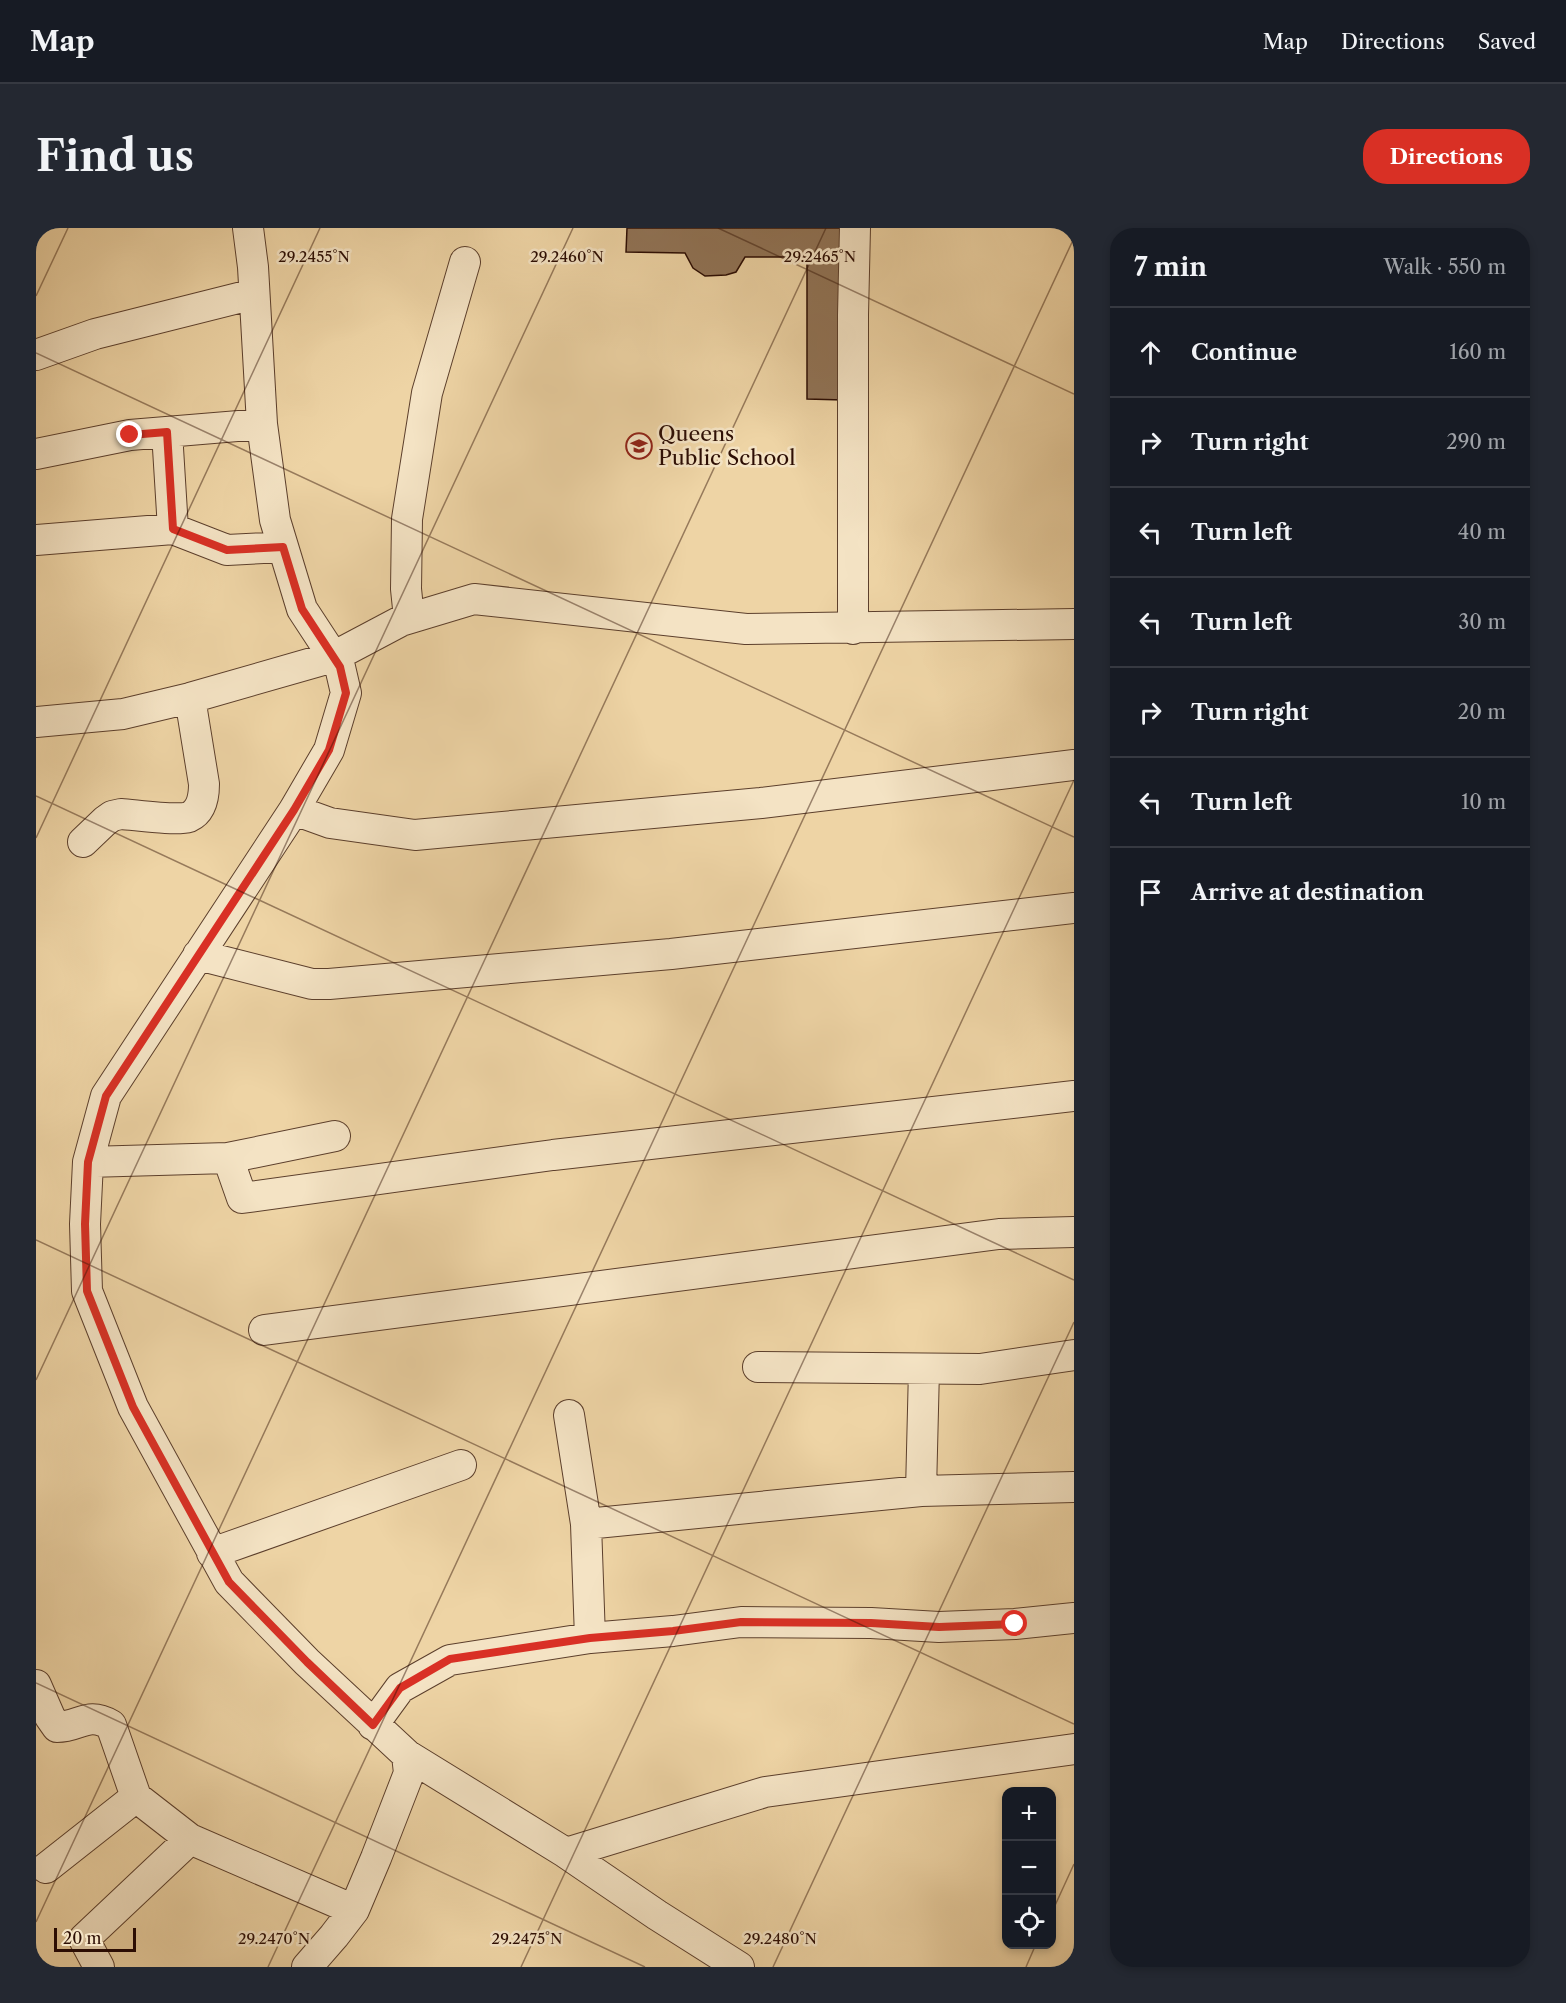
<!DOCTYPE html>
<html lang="en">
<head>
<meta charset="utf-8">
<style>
  :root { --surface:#171b24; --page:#242831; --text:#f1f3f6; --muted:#9ea1a6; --line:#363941; --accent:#d93025 }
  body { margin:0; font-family:"Libre Caslon Text",serif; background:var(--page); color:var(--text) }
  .controls { position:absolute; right:18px; bottom:18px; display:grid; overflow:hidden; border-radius:12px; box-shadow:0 3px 9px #0003 }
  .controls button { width:54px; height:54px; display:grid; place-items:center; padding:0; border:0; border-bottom:2px solid var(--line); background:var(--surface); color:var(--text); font:30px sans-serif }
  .scale { position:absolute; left:18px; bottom:15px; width:82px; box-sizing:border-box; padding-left:6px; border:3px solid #2c0d03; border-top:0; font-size:16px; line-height:21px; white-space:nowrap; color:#2c0d03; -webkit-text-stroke:4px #f4e3c4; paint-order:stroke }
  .stop { position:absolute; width:18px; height:18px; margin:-14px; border:4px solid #d93025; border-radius:50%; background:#fff }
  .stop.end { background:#d93025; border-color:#fff; box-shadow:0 2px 6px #0008 }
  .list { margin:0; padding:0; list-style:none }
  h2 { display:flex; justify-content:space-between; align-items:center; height:78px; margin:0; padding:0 24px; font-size:26px }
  h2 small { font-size:20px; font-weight:400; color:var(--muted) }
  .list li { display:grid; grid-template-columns:39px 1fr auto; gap:18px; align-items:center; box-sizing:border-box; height:90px; padding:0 24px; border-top:2px solid var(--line) }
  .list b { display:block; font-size:22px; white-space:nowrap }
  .list em { font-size:20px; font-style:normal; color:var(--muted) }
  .icon { flex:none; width:33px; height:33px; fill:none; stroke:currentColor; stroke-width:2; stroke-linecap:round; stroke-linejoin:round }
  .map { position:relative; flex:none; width:1038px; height:1739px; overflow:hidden; border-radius:24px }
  header { display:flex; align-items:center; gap:36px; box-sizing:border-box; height:84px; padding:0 30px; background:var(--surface); border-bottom:2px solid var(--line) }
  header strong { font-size:28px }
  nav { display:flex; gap:33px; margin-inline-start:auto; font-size:21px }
  .intro { display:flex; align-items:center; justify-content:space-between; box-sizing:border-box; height:144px; padding:0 36px }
  h1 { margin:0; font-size:42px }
  .button { padding:15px 27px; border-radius:24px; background:var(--accent); color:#fff; font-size:21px; font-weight:700 }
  main { display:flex; gap:36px; padding:0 36px }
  aside { flex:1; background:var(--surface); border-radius:24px; box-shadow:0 3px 9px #0003 }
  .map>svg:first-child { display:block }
</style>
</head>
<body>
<header>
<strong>Map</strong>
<nav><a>Map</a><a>Directions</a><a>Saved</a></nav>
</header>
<div class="intro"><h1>Find us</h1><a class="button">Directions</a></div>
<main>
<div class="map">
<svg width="1038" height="1739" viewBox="0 0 1038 1739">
  <rect width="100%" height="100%" fill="#eed4a5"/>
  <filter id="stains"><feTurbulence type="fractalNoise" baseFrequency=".00333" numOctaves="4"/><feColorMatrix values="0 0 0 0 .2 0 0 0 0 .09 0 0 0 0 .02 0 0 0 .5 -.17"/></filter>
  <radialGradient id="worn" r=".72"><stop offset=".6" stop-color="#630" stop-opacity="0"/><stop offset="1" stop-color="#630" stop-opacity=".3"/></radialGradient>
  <path fill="#917457" stroke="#2c0d03" stroke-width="1.5" d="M591,0h218l-2,172 -36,-1v-142h-62l-9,15 -10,3 -21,1 -12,-8 -8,-15 -59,-1z"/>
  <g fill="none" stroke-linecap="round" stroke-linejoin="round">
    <g stroke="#5c3f2c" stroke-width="32">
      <path id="minor" d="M212,0l5,39 9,157 13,96 27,89 38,58 6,26 -17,57 -35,60 -188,286 -18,66 -3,62 2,67 46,116 96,175 78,80 100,93 2,18 -33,85 -22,52 -20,26 -27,31
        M0,127l59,-21 159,-40
        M131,204l6,97
        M0,226l94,-19 132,-11
        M0,312l137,-11 54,21 56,-3
        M373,390l-3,-29 1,-70 20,-126 38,-131
        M817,401v-314l2,-87
        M0,494l87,-8 67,-16 143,-41 68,-36 73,-22 272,30 328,-5
        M258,582l36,13 85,12 346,-32 313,-38
        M47,614l22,-21 7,-5 9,-2c15,1 55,7 68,3 13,-6 15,-21 15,-33l-14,-86
        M162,727l114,29h17l342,-30 403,-46
        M192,930l107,-22
        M52,934l140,-4 14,40 311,-43 521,-59
        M228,1102l735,-96 75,-2
        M722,1139l222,2 94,-14
        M533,1187l17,109 4,114
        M885,1263l3,-122
        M550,1296l335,-33 153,-4
        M176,1325l249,-88
        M0,1457l14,32 7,10c23,0 30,-16 54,-2l25,72 54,42 164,71
        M337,1497l27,-37 50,-28 140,-22 83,-7 68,-9 130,1 68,4 76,-3 59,-6
        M371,1527l159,98 199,-61 309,-43
        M530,1625l91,62 82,52
        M10,1640l90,-71
        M63,1739l-15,-28 106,-100"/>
    </g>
    <use href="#minor" stroke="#f4e3c4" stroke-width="30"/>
  </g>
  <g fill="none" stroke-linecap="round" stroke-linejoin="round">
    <path stroke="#d93025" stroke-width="8" d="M94,207l37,-3 6,97 54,21 56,-3 19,62 38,58 6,26 -17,57 -35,60 -188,286 -18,66 -3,62 2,67 46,116 96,175 78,80 66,63 27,-37 50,-29 140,-21 83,-7 68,-9 130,1 68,4 76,-3"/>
  </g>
  <path fill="none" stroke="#2c0d03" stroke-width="1.5" stroke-opacity="0.45" d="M682,0l356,166M0,68l32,-68M0,125l1038,484M0,568l1038,484M0,610l284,-610M0,1012l1038,484M0,1152l537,-1152M0,1455l609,284M1016,1684l22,-48M0,1694l790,-1694M232,1739l806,-1729M485,1739l553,-1187M737,1739l301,-645M990,1739l10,-23"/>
  <defs>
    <g id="school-ring" transform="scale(1.35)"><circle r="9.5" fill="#f4e3c4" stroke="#8f2418" stroke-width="1.5"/><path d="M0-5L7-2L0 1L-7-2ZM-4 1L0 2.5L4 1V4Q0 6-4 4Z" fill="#8f2418"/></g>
  </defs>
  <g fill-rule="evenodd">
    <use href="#school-ring" x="603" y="218"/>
  </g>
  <g text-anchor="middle" stroke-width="5" stroke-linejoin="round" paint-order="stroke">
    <g font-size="21" fill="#2c0d03" stroke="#f4e3c4" text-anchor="start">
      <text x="622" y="213">Queens<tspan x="622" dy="24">Public School</tspan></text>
    </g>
  </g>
  <g font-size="15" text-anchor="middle" fill="#2c0d03" stroke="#f4e3c4" stroke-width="5" stroke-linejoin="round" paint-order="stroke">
    <text x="278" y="34">29.2455°N</text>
    <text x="531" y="34">29.2460°N</text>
    <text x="784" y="34">29.2465°N</text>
    <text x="238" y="1716">29.2470°N</text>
    <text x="491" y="1716">29.2475°N</text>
    <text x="744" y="1716">29.2480°N</text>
  </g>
  <rect width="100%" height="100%" filter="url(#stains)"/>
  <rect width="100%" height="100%" fill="url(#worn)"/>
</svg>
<div class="controls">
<button>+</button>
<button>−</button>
<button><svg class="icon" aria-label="locate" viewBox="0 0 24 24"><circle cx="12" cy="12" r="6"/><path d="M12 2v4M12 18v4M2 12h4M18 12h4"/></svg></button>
</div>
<div class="scale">20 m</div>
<div class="stop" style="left:979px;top:1396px"></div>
<div class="stop end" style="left:94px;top:207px"></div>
</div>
<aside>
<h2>7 min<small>Walk · 550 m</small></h2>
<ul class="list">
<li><svg class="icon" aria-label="ahead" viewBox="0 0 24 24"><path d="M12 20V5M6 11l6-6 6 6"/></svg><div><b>Continue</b></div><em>160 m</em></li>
<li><svg class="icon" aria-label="right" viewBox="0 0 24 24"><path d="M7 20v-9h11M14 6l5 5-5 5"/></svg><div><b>Turn right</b></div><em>290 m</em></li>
<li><svg class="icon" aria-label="left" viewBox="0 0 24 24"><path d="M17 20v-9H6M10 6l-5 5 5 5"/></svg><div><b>Turn left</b></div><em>40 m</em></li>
<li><svg class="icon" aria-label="left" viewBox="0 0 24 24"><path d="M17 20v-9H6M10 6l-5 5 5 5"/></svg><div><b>Turn left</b></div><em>30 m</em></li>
<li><svg class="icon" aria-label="right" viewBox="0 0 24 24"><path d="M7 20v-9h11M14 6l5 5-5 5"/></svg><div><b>Turn right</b></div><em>20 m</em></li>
<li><svg class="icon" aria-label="left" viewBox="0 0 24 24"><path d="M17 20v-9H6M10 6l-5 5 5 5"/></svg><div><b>Turn left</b></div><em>10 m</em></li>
<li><svg class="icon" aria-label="arrive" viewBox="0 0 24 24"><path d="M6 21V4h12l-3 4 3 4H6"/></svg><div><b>Arrive at destination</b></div></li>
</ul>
</aside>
</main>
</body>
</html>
